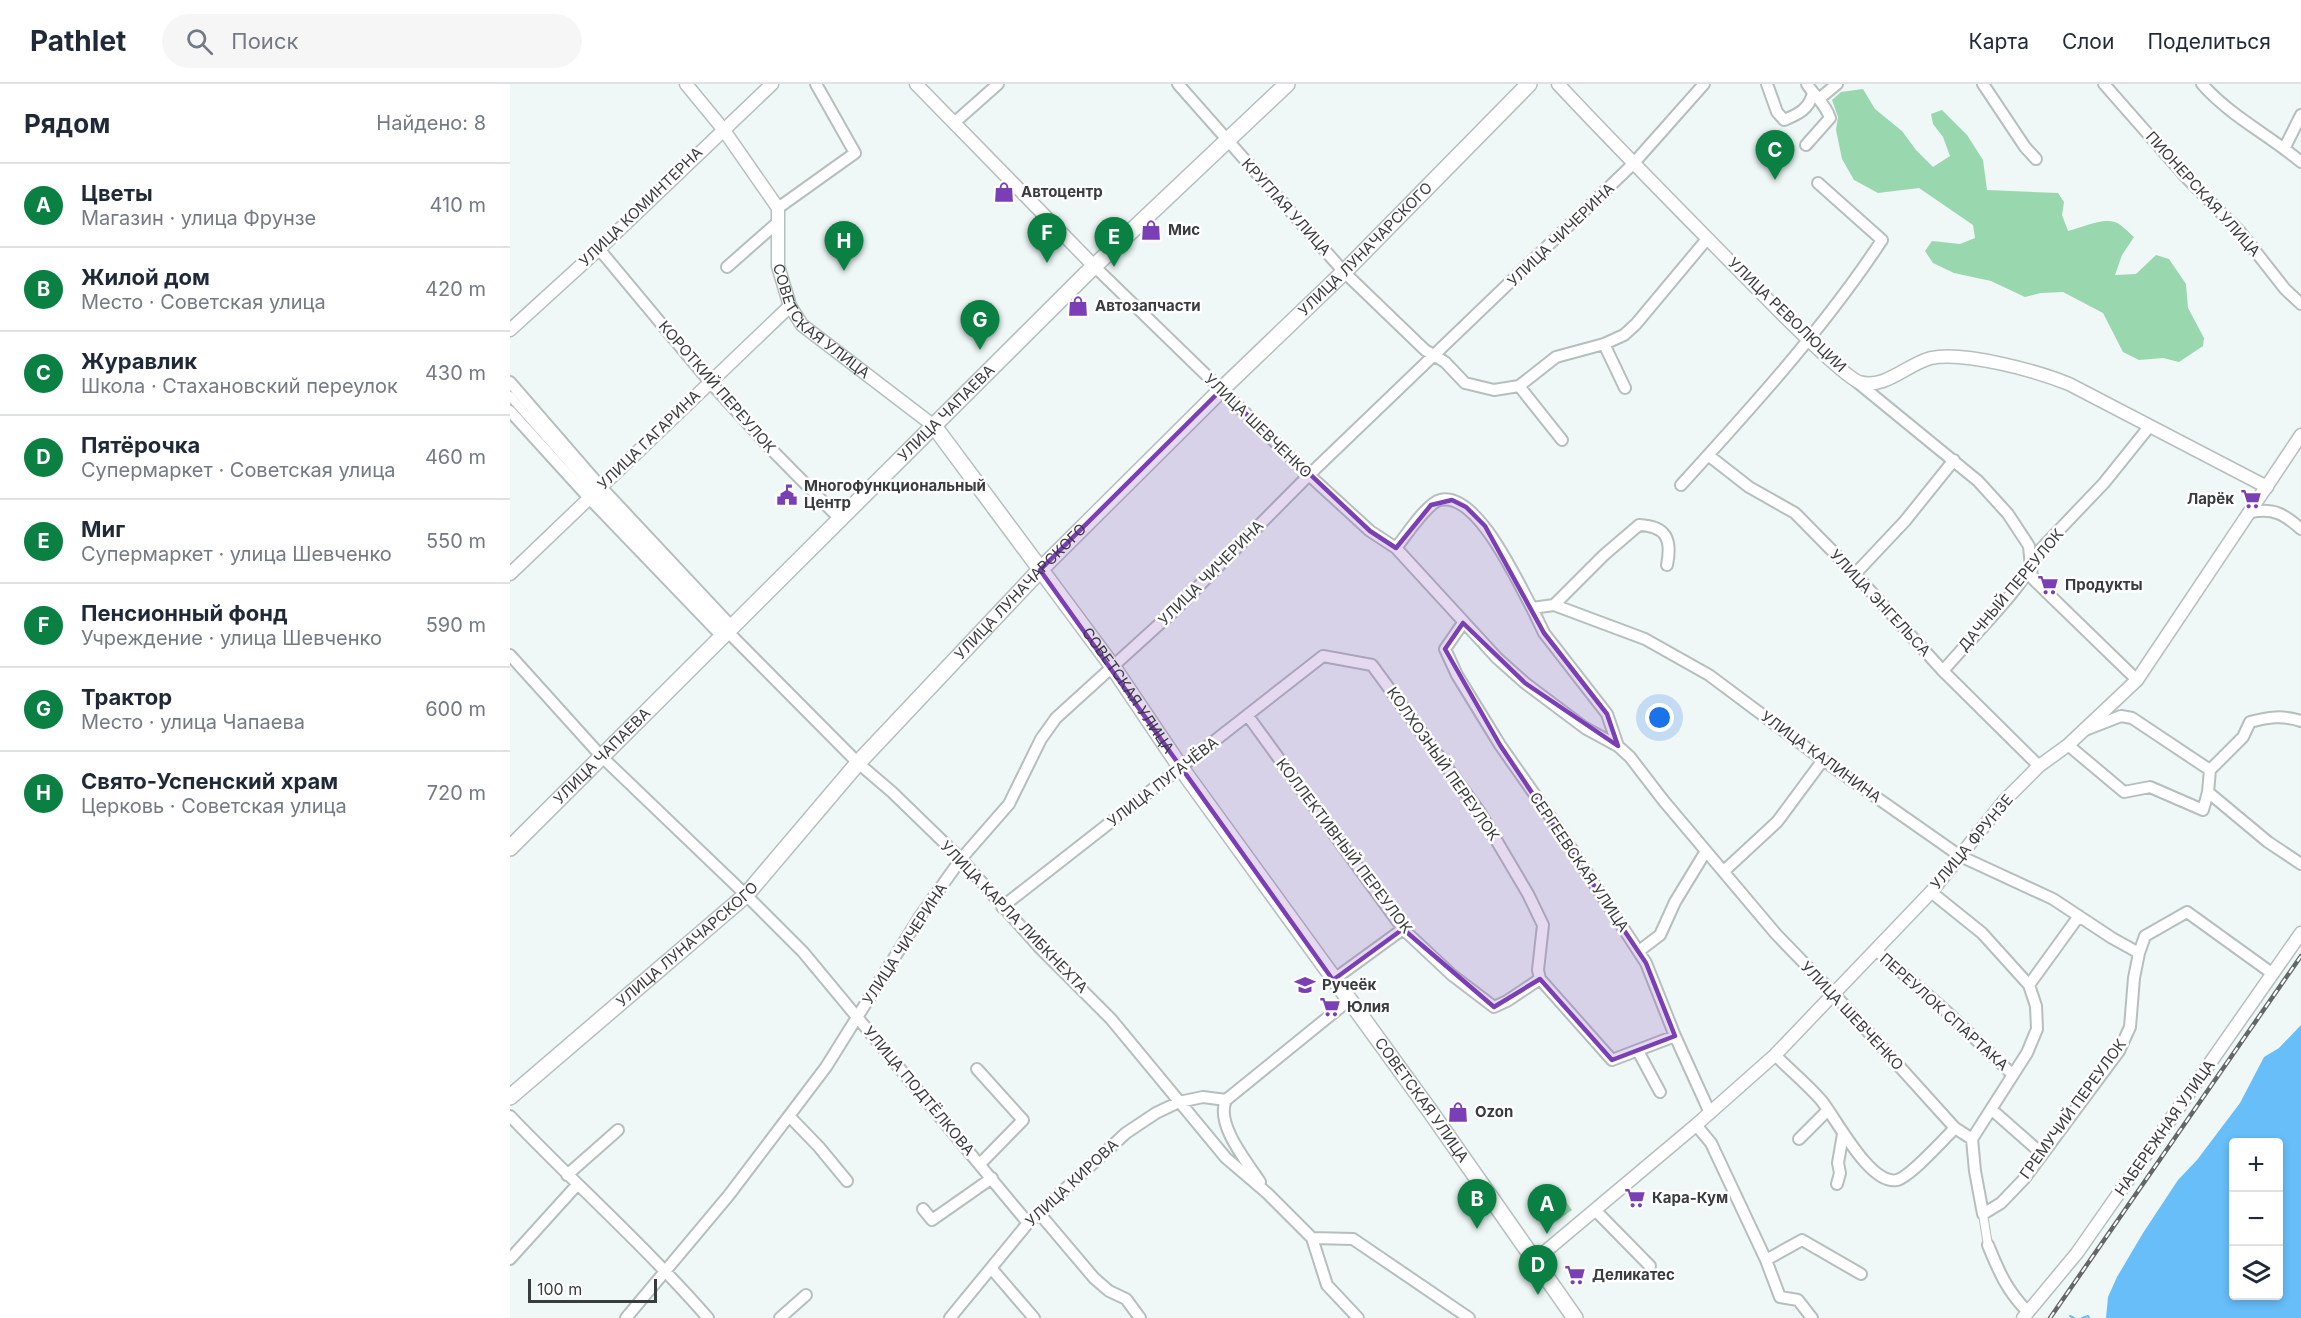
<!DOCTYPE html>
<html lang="ru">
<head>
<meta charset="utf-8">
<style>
  :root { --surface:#fff; --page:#f6f6f7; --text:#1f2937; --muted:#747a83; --line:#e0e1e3; --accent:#0b8043 }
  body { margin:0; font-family:Inter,sans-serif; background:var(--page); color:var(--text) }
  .controls { position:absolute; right:18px; bottom:18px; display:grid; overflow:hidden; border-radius:6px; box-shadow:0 3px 9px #0003 }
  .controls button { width:54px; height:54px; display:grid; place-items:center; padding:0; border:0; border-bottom:2px solid var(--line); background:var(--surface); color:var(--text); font:30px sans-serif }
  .scale { position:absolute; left:18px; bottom:15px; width:129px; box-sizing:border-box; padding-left:6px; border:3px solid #393c3c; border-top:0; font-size:16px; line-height:21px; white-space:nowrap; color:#393c3c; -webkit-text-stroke:4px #fff; paint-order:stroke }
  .you { position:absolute; left:1150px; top:634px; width:21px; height:21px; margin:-15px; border:4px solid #fff; border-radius:50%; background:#1a73e8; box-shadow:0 0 0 9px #1a73e833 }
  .badge { display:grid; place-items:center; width:39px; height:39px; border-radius:50%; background:var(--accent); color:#fff; font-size:20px; font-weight:700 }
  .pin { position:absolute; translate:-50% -50px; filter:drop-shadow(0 2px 3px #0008) }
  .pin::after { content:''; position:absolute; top:32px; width:21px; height:18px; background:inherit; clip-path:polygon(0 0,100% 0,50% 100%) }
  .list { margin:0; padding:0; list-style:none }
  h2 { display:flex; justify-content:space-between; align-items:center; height:78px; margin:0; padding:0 24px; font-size:26px }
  h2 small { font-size:20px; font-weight:400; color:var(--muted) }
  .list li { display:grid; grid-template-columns:39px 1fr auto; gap:18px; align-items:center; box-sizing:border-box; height:84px; padding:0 24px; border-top:2px solid var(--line) }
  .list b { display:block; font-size:22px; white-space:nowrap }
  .list p { margin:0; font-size:20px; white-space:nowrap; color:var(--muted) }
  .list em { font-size:20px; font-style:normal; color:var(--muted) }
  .icon { flex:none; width:33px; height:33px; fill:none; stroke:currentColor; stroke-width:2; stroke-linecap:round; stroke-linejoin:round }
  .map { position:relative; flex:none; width:1791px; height:1234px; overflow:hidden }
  header { display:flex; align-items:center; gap:36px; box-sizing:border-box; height:84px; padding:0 30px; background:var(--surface); border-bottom:2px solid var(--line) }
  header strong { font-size:28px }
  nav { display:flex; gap:33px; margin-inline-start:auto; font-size:21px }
  .search { width:420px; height:54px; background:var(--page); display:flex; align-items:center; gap:15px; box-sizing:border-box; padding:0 21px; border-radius:33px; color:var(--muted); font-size:22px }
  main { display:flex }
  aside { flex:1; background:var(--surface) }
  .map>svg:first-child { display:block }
</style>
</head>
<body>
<header>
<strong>Pathlet</strong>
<div class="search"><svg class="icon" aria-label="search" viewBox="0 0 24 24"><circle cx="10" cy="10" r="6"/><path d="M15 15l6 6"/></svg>Поиск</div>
<nav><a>Карта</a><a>Слои</a><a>Поделиться</a></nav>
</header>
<main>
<aside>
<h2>Рядом<small>Найдено: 8</small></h2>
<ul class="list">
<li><span class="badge">A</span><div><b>Цветы</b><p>Магазин · улица Фрунзе</p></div><em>410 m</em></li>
<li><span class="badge">B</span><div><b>Жилой дом</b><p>Место · Советская улица</p></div><em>420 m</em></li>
<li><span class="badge">C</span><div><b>Журавлик</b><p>Школа · Стахановский переулок</p></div><em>430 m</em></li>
<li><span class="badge">D</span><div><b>Пятёрочка</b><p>Супермаркет · Советская улица</p></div><em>460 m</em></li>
<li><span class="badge">E</span><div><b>Миг</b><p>Супермаркет · улица Шевченко</p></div><em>550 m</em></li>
<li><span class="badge">F</span><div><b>Пенсионный фонд</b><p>Учреждение · улица Шевченко</p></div><em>590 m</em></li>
<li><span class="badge">G</span><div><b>Трактор</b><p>Место · улица Чапаева</p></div><em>600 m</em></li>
<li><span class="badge">H</span><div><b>Свято-Успенский храм</b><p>Церковь · Советская улица</p></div><em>720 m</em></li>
</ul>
</aside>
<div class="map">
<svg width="1791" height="1234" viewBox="0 0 1791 1234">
  <rect width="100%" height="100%" fill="#eff7f7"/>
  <path fill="#99d7af" d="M1353,5l12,20 27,22 14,19 17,17 17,-11 -7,-19 -10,-13 -2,-10 11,-4 25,25 16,25 4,30 71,3 6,9 -2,13 6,16c14,-3 32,-13 47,-9 6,2 13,10 19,15l-12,18 -7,20 21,-1 20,-19 13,4 17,25 2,24 16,30 -1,8 -24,16 -16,-4 -24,2 -16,-8 -20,-39 -40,-21 -22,1 -16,4 -34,-16 -37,-8 -21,-10 -8,-12 7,-10 28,3 15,-6 -2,-13 -54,-37 -41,5 -24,-13 -12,-21 -6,-29 2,-13 -6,-17 9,-8z
    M1054,1115l8,11 -25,18 -9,-11z"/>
  <path fill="#67bef9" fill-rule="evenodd" d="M1791,941v293h-195l2,-21 9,-20 26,-44 35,-53 19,-20 43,-57 24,-46 15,-9zM1768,1058v154h-44v-154z"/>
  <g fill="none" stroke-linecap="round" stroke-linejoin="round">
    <path stroke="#67bef9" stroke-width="2" d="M1560,1232l4,2
      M1572,1234l6,-2 1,2"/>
    <g stroke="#b6bebe" stroke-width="10">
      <path id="pedestrian" d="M0,312l85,96 132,139
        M1473,1130l5,31"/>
    </g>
    <g stroke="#b6bebe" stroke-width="14">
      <path id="minor" d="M668,0l166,188 81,78 20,12 20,21 29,7 25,-4 37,-29 48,-13 20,-9 12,-11 71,-85
        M1257,0l10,28 7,8c15,-6 25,-11 29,-27
        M1473,0l42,63 11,12
        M1594,0l80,91 57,58 44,56 16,15
        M1692,0c28,32 67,51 99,78
        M1310,14l17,-14
        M444,39l44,-39
        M1296,61l24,-27c-5,-15 -15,-21 -23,-34
        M1775,63l16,-32
        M268,124l77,-55 -39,-69
        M89,165l110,132 61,67 71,72
        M584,182l215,209 61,56 26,17 101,110 28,25 60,45 33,18 12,11 33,43 113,134 58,60 121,134 17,11 3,32 8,43 18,-11 23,-24 95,-128 11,-24 4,-49 5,-25
        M217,183l50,-44
        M1094,260l21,44
        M0,298l91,105 131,140 -1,4
        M1347,298l121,99 30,33 21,32 3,32 105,102
        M1009,302l43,54
        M0,327l79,87 125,130 8,8 5,-1
        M1198,371l41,32 46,26 60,61 88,97 96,95
        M1171,401c71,-78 143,-157 201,-245l-64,-57
        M1741,428c23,-4 33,2 50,17
        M886,464c9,-11 31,-45 44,-48 37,-9 77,81 92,108l22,-3 91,34 64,36 114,85 137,96 93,43 59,39 27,15 6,-17 42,-24 86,62
        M1345,490l50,-53 49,-61
        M1044,521l50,-50 35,-30c28,1 33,15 28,40
        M1022,524l12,25 63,81 11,32
        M953,539l-18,26 12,26 43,70 56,80 90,138 29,73 35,77
        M220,550l128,129 34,29 69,67 79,89 71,71 115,139 41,35 45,45 15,47 31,33
        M0,571l92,102 144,138 57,57 225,271
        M1433,587c27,-32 63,-66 86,-101 5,-7 7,-14 12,-21l63,-66 45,-56
        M738,632l155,213 49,46 42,32 13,-6 33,-22 72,81 63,-24
        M1575,646l36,-14 11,2 78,52
        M1558,661l56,47 26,-5 53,23 5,-18 60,50 33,22
        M1700,686l33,-33 7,-15c18,-5 33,-7 51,-1
        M1698,708l2,-22
        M1214,787l53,-49 46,-62
        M1421,808l51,41 47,52 7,21 1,23 -10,24 -55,86
        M492,823l321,-251 49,9 107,146 49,83 15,31 -5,45 2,9
        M1129,867l21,-16 15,-33 31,-51
        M1367,867l69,60 66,63
        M823,896l70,-51
        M1519,901l50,-69
        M1128,967l22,41
        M1265,971c15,15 32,29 46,45 15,18 49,86 76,80 13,-3 48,-42 58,-52
        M467,985l46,51 -43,44
        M716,1016c-11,24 21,62 34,82
        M1481,1025l50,44
        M0,1032c65,68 136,131 198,202
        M280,1033l29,30 28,34
        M1186,1041l15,18 55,117 14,37 18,3 14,18
        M1289,1055l29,-29
        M57,1091l51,-45
        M1327,1100l3,-11 -2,-10 5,-29
        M413,1125l9,11 60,-42
        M1085,1126l55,56
        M529,1129l55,65 15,13 17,8 14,19
        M802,1154l41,1 116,79
        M1478,1161c11,27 19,46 40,67
        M0,1175l67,-74
        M1256,1176l36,-20 59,34
        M481,1184l43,50
        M116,1234l103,-123 97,-128 95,-152 40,-56 48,-55 32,-65 15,-21 120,-109 133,-134 324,-311 71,-80
        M270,1234l26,-23
        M440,1234l78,-95 98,-90 30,-20 23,-11 24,-5 23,3 122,-99"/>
    </g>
    <g stroke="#b6bebe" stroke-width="15">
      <g id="tertiary">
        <path id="s1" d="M176,0l37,45 55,79v58l12,40 12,19 132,101"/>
        <path d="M406,0l178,182"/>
        <path d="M1048,0c74,79 150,155 226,232 12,12 63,62 75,66 26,8 48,-18 72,-24 33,-7 106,13 138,26l198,103"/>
        <path d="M0,246l89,-81 173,-165"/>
        <path d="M0,490l280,-268"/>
        <path d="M1024,1177l162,-136 79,-70 156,-163 74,-92 34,-34 29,-21 69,-65 164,-245"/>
        <path d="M1513,1234l54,-65 224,-320"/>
      </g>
    </g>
    <g stroke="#b6bebe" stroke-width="18">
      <g id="secondary">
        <path id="s2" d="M424,342l179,241 68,101 249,343 145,207"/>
        <path id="s3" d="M0,764l576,-574 201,-190"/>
        <path id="s4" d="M0,1013l236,-202 112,-132 182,-193 181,-180 123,-118 185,-188"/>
      </g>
    </g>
    <use href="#pedestrian" stroke="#fff" stroke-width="8"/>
    <use href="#minor" stroke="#fff" stroke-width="10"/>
    <use href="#tertiary" stroke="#fff" stroke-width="12"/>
    <use href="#secondary" stroke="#fff" stroke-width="15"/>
    <g stroke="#636767" stroke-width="4.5">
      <path id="rail" d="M1540,1234l251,-362"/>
    </g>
    <use href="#rail" stroke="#fff" stroke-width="2" stroke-dasharray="7" stroke-linecap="butt"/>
  </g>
  <path fill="#7b3fb5" fill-opacity="0.2" stroke="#7b3fb5" stroke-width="4.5" stroke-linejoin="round" d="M711,306l149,141 26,17 35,-43 21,-5 14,7 19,19 59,107 63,81 11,32 -93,-63 -62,-60 -18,26 55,96 146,218 29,73 -63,24 -72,-81 -46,28 -91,-78 -70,51 -293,-410z"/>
  <defs>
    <g id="shop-bare" transform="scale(1.62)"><path d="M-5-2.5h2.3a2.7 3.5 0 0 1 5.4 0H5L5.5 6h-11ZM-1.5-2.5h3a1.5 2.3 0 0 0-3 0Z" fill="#7b3fb5" stroke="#fff" stroke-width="2.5" paint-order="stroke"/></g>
    <g id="civic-bare" transform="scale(1.62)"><path d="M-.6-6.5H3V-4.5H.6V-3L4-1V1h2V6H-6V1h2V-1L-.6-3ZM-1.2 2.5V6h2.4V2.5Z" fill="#7b3fb5" stroke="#fff" stroke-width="2.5" paint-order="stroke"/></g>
    <g id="supermarket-bare" transform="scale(1.62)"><path d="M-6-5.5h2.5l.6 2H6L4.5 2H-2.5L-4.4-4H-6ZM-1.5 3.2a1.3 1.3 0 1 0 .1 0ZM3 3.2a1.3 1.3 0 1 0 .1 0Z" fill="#7b3fb5" stroke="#fff" stroke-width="2.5" paint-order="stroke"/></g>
    <g id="school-bare" transform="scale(1.62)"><path d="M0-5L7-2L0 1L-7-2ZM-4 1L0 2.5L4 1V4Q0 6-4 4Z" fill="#7b3fb5" stroke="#fff" stroke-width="2.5" paint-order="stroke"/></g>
  </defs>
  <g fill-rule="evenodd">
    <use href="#shop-bare" x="494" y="108"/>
    <use href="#shop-bare" x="641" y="146"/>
    <use href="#shop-bare" x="568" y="222"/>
    <use href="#civic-bare" x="277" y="411"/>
    <use href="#supermarket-bare" x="1741" y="415"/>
    <use href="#supermarket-bare" x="1538" y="501"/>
    <use href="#school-bare" x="795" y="901"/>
    <use href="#supermarket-bare" x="820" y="923"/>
    <use href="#shop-bare" x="948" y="1028"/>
    <use href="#supermarket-bare" x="1125" y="1114"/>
    <use href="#supermarket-bare" x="1065" y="1191"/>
  </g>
  <g text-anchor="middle" stroke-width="5" stroke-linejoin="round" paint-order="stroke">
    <g font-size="15" font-weight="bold" fill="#393c3c" stroke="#fff" text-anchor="start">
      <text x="511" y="113">Автоцентр</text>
      <text x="658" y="151">Мис</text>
      <text x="585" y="227">Автозапчасти</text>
      <text x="294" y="407">Многофункциональный<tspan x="294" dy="17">Центр</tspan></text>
      <text x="1724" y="420" text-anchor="end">Ларёк</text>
      <text x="1555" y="506">Продукты</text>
      <text x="812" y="906">Ручеёк</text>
      <text x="837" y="928">Юлия</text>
      <text x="965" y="1033">Ozon</text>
      <text x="1142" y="1119">Кара-Кум</text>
      <text x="1082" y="1196">Деликатес</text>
    </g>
    <g font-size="15" fill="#393c3c" stroke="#fff">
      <text transform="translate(1693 110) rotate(48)" y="5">ПИОНЕРСКАЯ УЛИЦА</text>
      <text transform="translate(131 123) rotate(-44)" y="5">УЛИЦА КОМИНТЕРНА</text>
      <text transform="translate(776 123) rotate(48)" y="5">КРУГЛАЯ УЛИЦА</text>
      <text transform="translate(1051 151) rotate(-44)" y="5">УЛИЦА ЧИЧЕРИНА</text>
      <text dy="5" stroke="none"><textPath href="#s4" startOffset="1206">УЛИЦА ЛУНАЧАРСКОГО</textPath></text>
      <text transform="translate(1277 231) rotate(44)" y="5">УЛИЦА РЕВОЛЮЦИИ</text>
      <text dy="5" stroke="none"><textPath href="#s1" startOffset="285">СОВЕТСКАЯ УЛИЦА</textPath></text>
      <text transform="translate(207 303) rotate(49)" y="5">КОРОТКИЙ ПЕРЕУЛОК</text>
      <text dy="5" stroke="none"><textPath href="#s3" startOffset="616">УЛИЦА ЧАПАЕВА</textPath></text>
      <text transform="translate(748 342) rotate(44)" y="5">УЛИЦА ШЕВЧЕНКО</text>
      <text transform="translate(139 356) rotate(-44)" y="5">УЛИЦА ГАГАРИНА</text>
      <text transform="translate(701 489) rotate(-45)" y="5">УЛИЦА ЧИЧЕРИНА</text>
      <text transform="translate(1501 506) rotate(-50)" y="5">ДАЧНЫЙ ПЕРЕУЛОК</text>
      <text dy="5" stroke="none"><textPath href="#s4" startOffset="720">УЛИЦА ЛУНАЧАРСКОГО</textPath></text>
      <text transform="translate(1370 519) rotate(47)" y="5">УЛИЦА ЭНГЕЛЬСА</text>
      <text dy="5" stroke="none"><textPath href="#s2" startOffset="328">СОВЕТСКАЯ УЛИЦА</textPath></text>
      <text dy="5" stroke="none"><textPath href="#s3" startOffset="130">УЛИЦА ЧАПАЕВА</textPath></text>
      <text transform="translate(1311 673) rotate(36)" y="5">УЛИЦА КАЛИНИНА</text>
      <text transform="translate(933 680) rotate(55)" y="5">КОЛХОЗНЫЙ ПЕРЕУЛОК</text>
      <text transform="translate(653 698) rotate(-38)" y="5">УЛИЦА ПУГАЧЁВА</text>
      <text transform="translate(1462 758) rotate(-50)" y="5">УЛИЦА ФРУНЗЕ</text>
      <text transform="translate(834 762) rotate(53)" y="5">КОЛЛЕКТИВНЫЙ ПЕРЕУЛОК</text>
      <text transform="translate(1069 778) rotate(56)" y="5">СЕРГЕЕВСКАЯ УЛИЦА</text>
      <text transform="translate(504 833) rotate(46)" y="5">УЛИЦА КАРЛА ЛИБКНЕХТА</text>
      <text dy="5" stroke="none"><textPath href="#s4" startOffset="234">УЛИЦА ЛУНАЧАРСКОГО</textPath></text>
      <text transform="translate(395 860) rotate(-57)" y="5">УЛИЦА ЧИЧЕРИНА</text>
      <text transform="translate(1434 928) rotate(42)" y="5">ПЕРЕУЛОК СПАРТАКА</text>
      <text transform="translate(1342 932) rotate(47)" y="5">УЛИЦА ШЕВЧЕНКО</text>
      <text transform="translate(409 1007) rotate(50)" y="5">УЛИЦА ПОДТЁЛКОВА</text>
      <text dy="5" stroke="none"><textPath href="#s2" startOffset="832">СОВЕТСКАЯ УЛИЦА</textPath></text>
      <text transform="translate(1563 1025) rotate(-54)" y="5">ГРЕМУЧИЙ ПЕРЕУЛОК</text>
      <text transform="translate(1655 1044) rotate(-55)" y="5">НАБЕРЕЖНАЯ УЛИЦА</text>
      <text transform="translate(562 1099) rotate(-43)" y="5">УЛИЦА КИРОВА</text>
    </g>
  </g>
</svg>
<div class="controls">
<button>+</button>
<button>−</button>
<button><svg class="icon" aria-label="layers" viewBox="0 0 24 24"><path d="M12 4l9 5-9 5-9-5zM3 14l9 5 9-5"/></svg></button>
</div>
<div class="scale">100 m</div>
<div class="you"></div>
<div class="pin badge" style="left:1037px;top:1150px">A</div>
<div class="pin badge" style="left:967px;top:1145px">B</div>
<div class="pin badge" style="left:1265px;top:96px">C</div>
<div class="pin badge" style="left:1028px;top:1211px">D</div>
<div class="pin badge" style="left:604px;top:183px">E</div>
<div class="pin badge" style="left:537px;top:179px">F</div>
<div class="pin badge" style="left:470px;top:266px">G</div>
<div class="pin badge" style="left:334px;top:187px">H</div>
</div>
</main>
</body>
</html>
